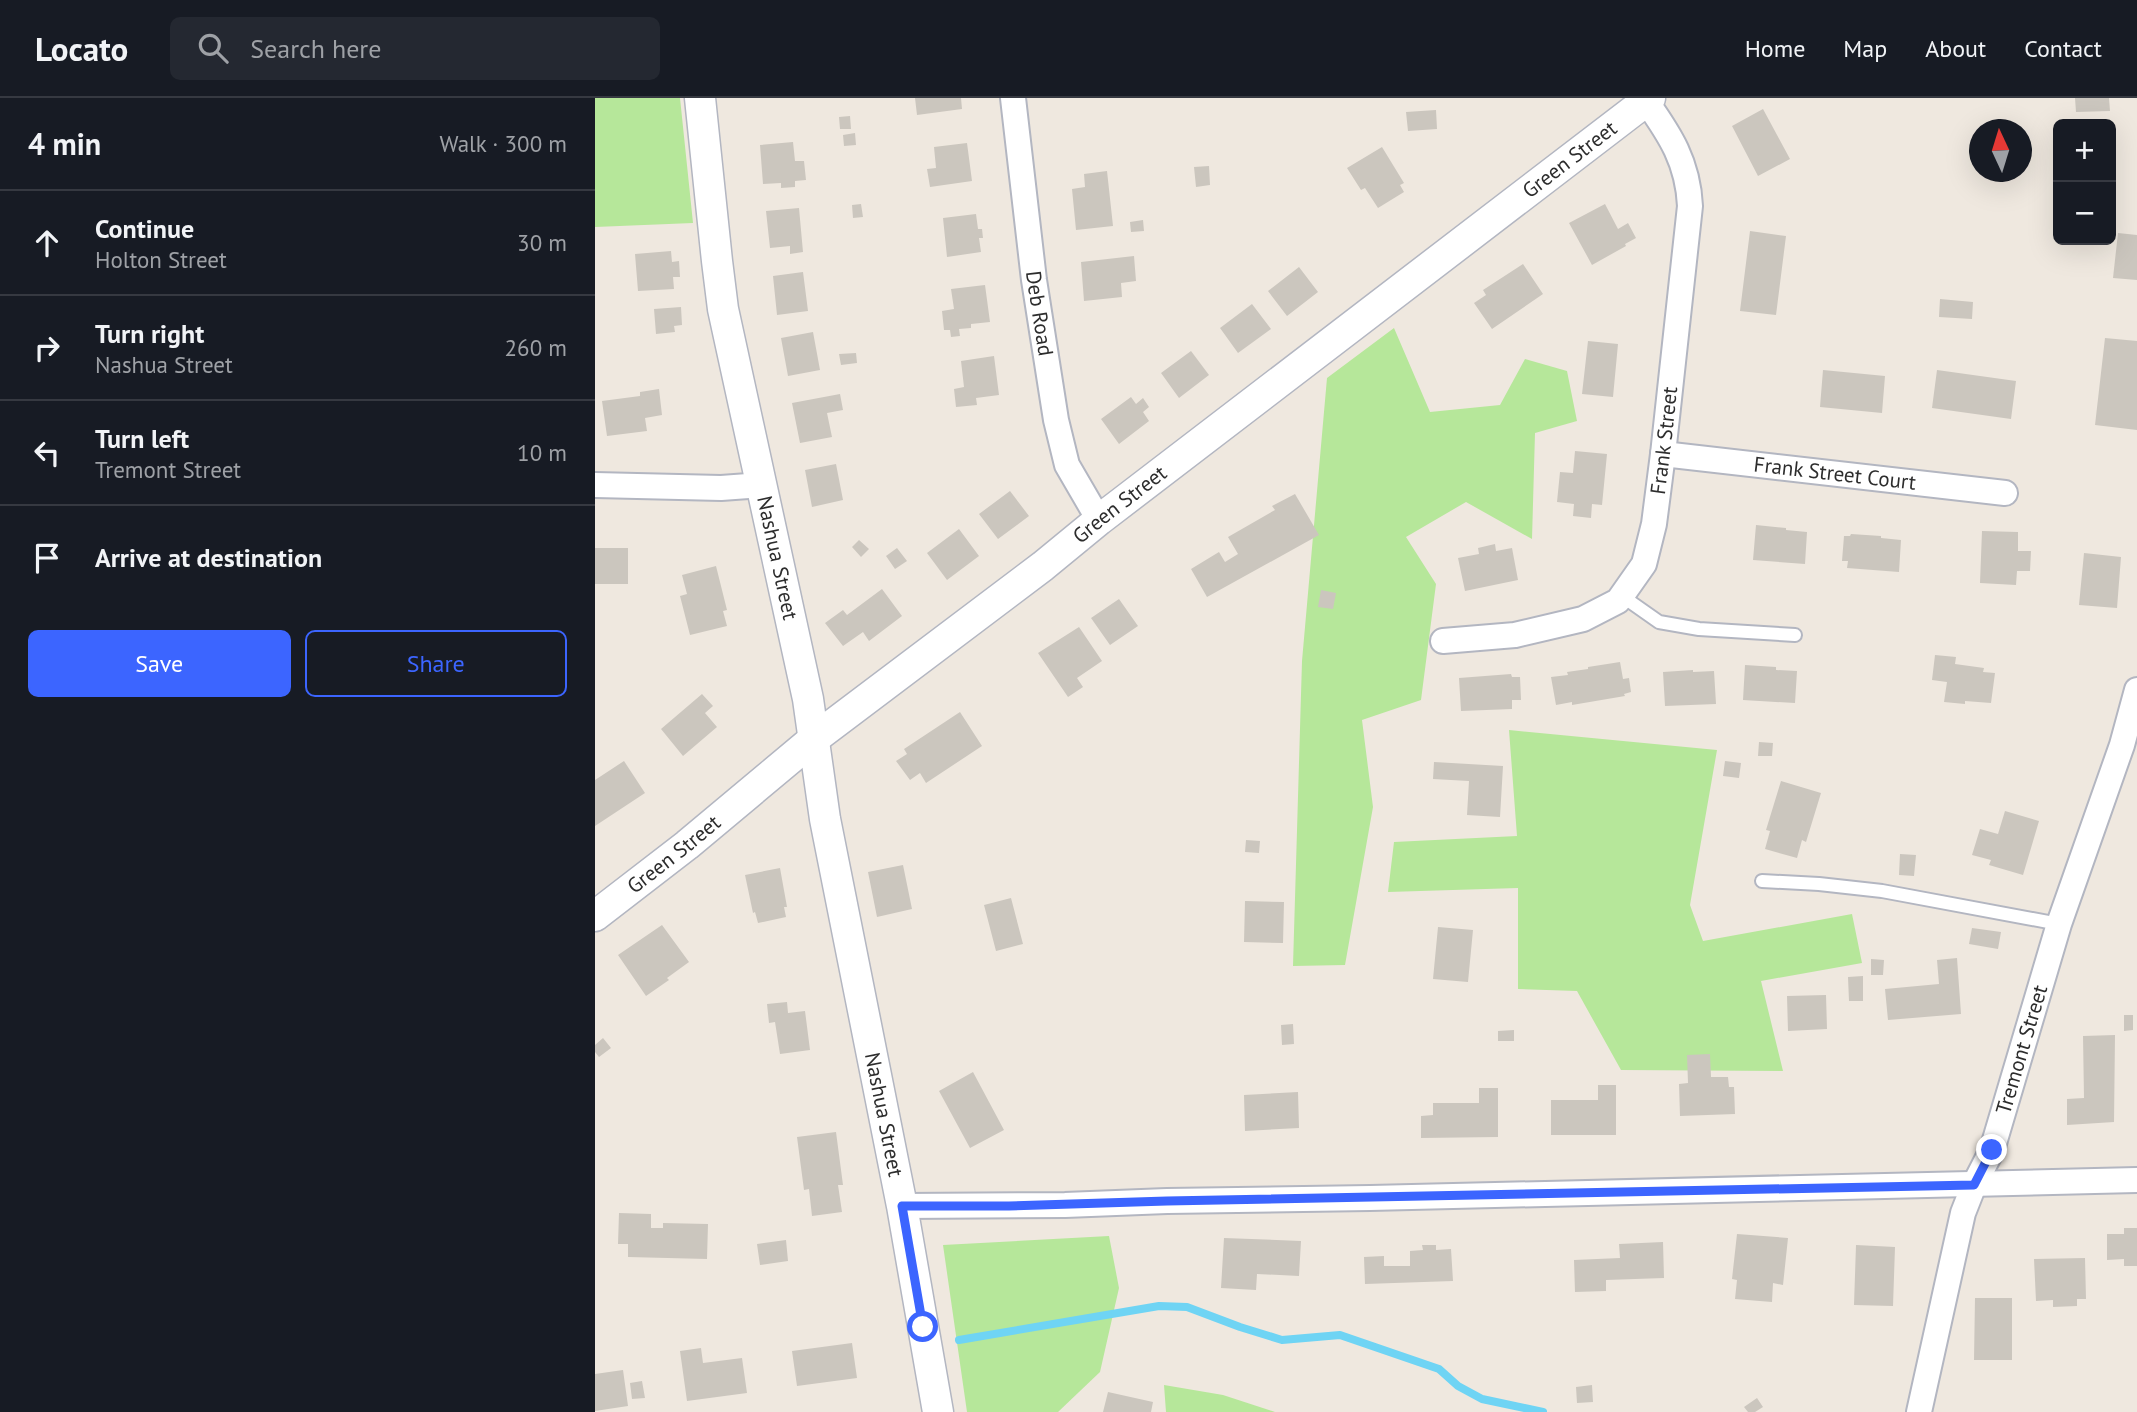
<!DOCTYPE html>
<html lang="en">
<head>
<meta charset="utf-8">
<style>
  :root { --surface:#171b24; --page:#242831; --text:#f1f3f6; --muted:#9ea1a6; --line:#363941; --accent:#3c65ff }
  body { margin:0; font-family:"PT Sans",sans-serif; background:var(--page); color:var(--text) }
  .controls { position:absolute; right:21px; top:21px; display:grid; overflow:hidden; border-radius:10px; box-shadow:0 7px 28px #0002 }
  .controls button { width:63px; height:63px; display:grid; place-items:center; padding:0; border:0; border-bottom:2px solid var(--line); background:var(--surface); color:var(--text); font:35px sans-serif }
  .compass { position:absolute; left:1374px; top:21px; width:63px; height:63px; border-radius:50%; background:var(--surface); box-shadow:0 7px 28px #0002; rotate:356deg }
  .stop { position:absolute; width:21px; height:21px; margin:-16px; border:5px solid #3c65ff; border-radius:50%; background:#fff }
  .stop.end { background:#3c65ff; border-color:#fff; box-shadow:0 2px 7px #0008 }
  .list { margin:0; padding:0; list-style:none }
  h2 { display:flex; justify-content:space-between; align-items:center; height:91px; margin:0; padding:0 28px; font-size:30px }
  h2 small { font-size:23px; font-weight:400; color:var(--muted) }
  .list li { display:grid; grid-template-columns:46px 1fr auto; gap:21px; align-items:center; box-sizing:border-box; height:105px; padding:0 28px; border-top:2px solid var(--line) }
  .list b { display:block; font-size:26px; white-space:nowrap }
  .list p { margin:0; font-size:23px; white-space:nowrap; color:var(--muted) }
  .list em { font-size:23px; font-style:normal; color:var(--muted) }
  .actions { display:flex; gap:14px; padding:21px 28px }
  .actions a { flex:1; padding:16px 0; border:2px solid var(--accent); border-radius:10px; text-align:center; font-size:24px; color:var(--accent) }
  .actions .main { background:var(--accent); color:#fff }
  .icon { flex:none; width:38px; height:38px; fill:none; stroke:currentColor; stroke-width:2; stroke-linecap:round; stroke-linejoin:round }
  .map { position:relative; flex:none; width:1542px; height:1314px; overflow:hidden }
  header { display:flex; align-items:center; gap:42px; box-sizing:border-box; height:98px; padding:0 35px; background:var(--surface); border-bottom:2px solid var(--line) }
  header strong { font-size:33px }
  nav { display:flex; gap:38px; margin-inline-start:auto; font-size:24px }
  .search { width:490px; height:63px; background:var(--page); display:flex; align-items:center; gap:18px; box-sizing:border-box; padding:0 24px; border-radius:10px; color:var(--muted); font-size:26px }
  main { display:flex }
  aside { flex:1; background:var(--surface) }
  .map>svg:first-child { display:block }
</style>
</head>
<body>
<header>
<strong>Locato</strong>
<div class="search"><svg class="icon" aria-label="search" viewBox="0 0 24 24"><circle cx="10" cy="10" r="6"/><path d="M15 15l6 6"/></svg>Search here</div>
<nav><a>Home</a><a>Map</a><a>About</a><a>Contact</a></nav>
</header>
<main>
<aside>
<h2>4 min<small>Walk · 300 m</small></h2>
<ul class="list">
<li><svg class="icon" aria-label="ahead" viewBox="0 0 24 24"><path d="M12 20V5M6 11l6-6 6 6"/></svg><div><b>Continue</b><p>Holton Street</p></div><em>30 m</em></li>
<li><svg class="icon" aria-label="right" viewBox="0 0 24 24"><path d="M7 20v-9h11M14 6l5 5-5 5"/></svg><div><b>Turn right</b><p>Nashua Street</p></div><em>260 m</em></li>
<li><svg class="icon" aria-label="left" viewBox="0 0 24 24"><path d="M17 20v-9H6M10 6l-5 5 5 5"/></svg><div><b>Turn left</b><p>Tremont Street</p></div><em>10 m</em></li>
<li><svg class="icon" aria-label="arrive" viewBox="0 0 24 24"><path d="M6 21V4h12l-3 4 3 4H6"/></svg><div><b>Arrive at destination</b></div></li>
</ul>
<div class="actions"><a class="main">Save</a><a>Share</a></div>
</aside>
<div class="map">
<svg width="1542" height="1314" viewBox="0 0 1542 1314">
  <rect width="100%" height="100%" fill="#efe8df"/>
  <path fill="#b6e79a" d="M0,0h85l13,125 -98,4z
    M799,230l36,84 70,-7 25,-46 42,12 10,50 -42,12 -3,106 -66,-37 -60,35 30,47 -15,116 -59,20 11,87 -28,158 -52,1 9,-305 25,-283z
    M914,632l208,20 -27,155 13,36 149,-27 10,49 -101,18 22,90 -162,-1 -44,-79 -59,-2v-101l-130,4 6,-50 123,-6z
    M514,1138l10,52 -19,84 -42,40h-91l-24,-167z
    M569,1287l59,10 52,17h-109z"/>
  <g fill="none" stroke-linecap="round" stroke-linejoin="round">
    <path stroke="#6fd4f4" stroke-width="8" d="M364,1242l200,-34 28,1 53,20 42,13 58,-5 99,34 19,17 24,13 61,13"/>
  </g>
  <path fill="#cbc6be" d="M320,0h46l1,11 -45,6z
    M1480,0h34l1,13 -34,1z
    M1168,11l27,50 -32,17 -26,-50z
    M841,12l1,19 -29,2 -2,-19z
    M255,18l1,13h-11l-1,-12z
    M260,35l1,12 -12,1 -1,-11z
    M198,44l2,19h9l2,19 -11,1v6l-14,1v-5l-18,1 -3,-39z
    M372,45l5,38 -42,6 -3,-18 9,-1 -2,-21z
    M787,49l22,36 -4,2 4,7 -26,16 -13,-20 -4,2 -14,-22z
    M614,68l1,19 -14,2 -2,-20z
    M512,73l6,55 -37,4 -4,-41 13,-2 -1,-13z
    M266,106l2,13 -10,1 -1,-13z
    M1010,106l13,25 10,-6 8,15 -11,6 1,2 -34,19 -23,-42z
    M204,110l4,44 -13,2v-8l-20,2 -4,-37z
    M381,116l2,15h4l1,9h-4l2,14 -34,5 -4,-39z
    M548,122l1,11 -13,1 -1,-10z
    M1155,133l36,5 -10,79 -36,-4z
    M1523,135l19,2v45l-24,-2z
    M76,153l1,11 7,-1 1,16h-7l1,12 -36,2 -3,-37z
    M539,158l2,25 -15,2 1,14 -38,4 -3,-39z
    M928,166l20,30 -51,35 -18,-26 12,-8 -3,-5z
    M704,169l19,25 -31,24 -19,-25z
    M208,174l5,39 -31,4 -4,-39z
    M390,187l5,37 -19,2v4l-12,1 1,7 -9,1 -1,-7h-6l-2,-19 12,-2 -3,-20z
    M1345,201l33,3 -1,17 -33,-2z
    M657,206l19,25 -33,24 -18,-25z
    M86,209l1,18 -8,1 1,6 -19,2 -2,-25z
    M218,234l7,38 -32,6 -7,-38z
    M1510,240l32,3v89l-42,-5z
    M993,243l30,3 -5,53 -31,-3z
    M596,253l18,24 -30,23 -18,-25z
    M261,255l1,10 -16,2 -2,-11z
    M399,258l5,39 -23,3 1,7 -21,2 -2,-18 10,-2 -3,-26z
    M1228,272l62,6 -3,37 -62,-6z
    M1342,272l79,11 -5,38 -79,-11z
    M64,291l3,26 -17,3 2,13 -40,5 -5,-35 38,-5v-4z
    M245,296l3,16 -16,3 5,24 -32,6 -8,-40z
    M536,299l5,7 7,-6 6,9 -6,5 6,9 -30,23 -18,-25z
    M980,353l32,3 -5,51 -10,-1 -1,14 -18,-2 1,-12 -17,-2 3,-30 13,1z
    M241,366l7,36 -31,7 -7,-37z
    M415,393l19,25 -31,23 -19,-25z
    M700,396l24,41 -112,62 -16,-28 28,-17 6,10 13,-8 -10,-17 47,-27 -3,-4z
    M1161,427l30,3v2l21,2 -2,32 -52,-4z
    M364,431l20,27 -32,24 -20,-27z
    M1387,433l36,1v19h13l-1,20h-13l-1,14 -36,-2z
    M1256,436l30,2v2l20,2 -2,32 -52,-4 1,-7h-6l2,-25h6z
    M264,442l10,9 -8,8 -9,-10z
    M900,446l1,7 16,-3 6,32 -53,11 -7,-33 21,-4 -1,-6z
    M0,450h33v36h-33z
    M302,450l10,13 -12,8 -9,-13z
    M1489,455l37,4 -4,51 -38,-3z
    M121,468l11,44 -4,1 4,15 -37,9 -10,-39 7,-2 -5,-19z
    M287,491l20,27 -33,25 -6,-9 -20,14 -18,-23 18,-13 4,5z
    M726,492l15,3 -3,16 -15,-2z
    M524,501l19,27 -28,19 -19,-27z
    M484,529l23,34 -25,17 6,9 -15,10 -30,-44z
    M1340,557l21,2 -1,7 29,4 -1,4 12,1 -4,30 -26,-2v3l-21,-2 3,-20 -15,-2z
    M1025,564l3,17 6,-1 2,14 -7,2 1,2 -53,9v-3l-16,3 -5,-28 17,-2 -1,-3 21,-3v-2z
    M1150,567l31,2v3l21,1 -2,32 -52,-3z
    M1098,572v2l21,-1 2,33 -51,2 -2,-34z
    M916,576l1,3h8l1,23h-9v9l-51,2 -2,-33z
    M107,596l11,12 -8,7 12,14 -34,29 -22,-27z
    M365,614l22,34 -56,37 -6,-10 -10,7 -14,-19 11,-7 -3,-5z
    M1164,644l14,1 -1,13h-14z
    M29,663l21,32 -50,33v-46z
    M1130,663l16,2 -2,15 -16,-2z
    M839,664l69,4 -3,51 -33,-2 2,-34 -36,-2z
    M1186,683l40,12 -15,49 -4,-2 -5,18 -32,-9 5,-18 -4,-1z
    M1410,713l34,10 -16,54 -34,-10 2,-5 -19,-5 8,-26 18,5z
    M651,742l14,1 -1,12 -14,-1z
    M1305,756l16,1 -2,21 -15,-1z
    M308,767l9,44 -35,8 -9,-45z
    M185,770l7,39h-3l2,10 -28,6 -3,-11 -2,1 -8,-38z
    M416,800l12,46 -27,7 -12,-46z
    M650,803l39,1 -1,41 -39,-1z
    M67,827l27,37 -22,16 2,2 -23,16 -28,-41z
    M843,829l35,3 -5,52 -35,-3z
    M1377,830l29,4 -3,17 -29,-5z
    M1362,860l4,56 -73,6 -3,-31 54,-5 -2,-24z
    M1276,861l13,1 -1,15h-12z
    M1268,878v25h-14l-1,-24z
    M1231,897l1,34 -39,2 -1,-35z
    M192,904l1,11 17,-2 5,39 -30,4 -5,-32 -6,1 -2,-19z
    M1529,917h9v15l-9,1z
    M698,926l1,20 -12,1 -1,-20z
    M919,932v11h-16v-10z
    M1520,937l-1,87 -47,3v-26l17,-1 -1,-62z
    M8,940l8,10 -12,9 -4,-5v-7z
    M1115,956l1,23h17l1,10h5l1,27 -55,2 -1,-32 9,-1 -1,-28z
    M378,974l31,58 -34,18 -31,-57z
    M1003,987h18v50h-65v-35h47z
    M884,990h19v49l-77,1v-22l12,-1v-12h46z
    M703,994l1,36 -54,3 -1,-36z
    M241,1034l7,53h-5l4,27 -30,4 -3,-27 -5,1 -7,-53z
    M24,1115l32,1v14h12v-5l45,1 -1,35 -79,-2v-13h-10z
    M1529,1130h13v38h-13v-7l-17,1v-26h17z
    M1142,1136l51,4 -5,47 -10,-2 -1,19 -37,-3 2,-19 -5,-1z
    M629,1140l77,3 -2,35 -42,-2 -1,16 -35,-2z
    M191,1142l2,21 -28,4 -3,-21z
    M1068,1144l1,36 -58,2v11l-31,1 -1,-32 46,-2 -1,-14z
    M827,1147h14v5l15,-1 2,32 -88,3 -1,-27 20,-1v10h26v-15l13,-1z
    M1261,1147l39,2 -2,59 -39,-1z
    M1490,1160l1,41h-9v7l-24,1v-7l-17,1 -2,-42z
    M1380,1200h37v62h-38z
    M257,1245l5,35 -60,8 -5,-35z
    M106,1250l2,15 39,-5 5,35 -60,8 -7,-50z
    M28,1272l5,36 -33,5v-37z
    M47,1283l3,17 -13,1 -2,-16z
    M997,1287l1,17 -16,1 -1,-16z
    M513,1294l45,10 -2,10h-48z
    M1162,1300l6,9 -8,5h-7l-4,-5z"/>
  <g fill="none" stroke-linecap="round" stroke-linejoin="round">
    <g stroke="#b3b6c1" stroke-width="16">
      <path id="service" d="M1027,498l37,26 40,7 96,6
        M1167,783l57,3 63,7 177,33"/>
    </g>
    <g stroke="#b3b6c1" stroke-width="28">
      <g id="minor">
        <path id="s1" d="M418,0l21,182 22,140 11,45 32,55"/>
        <path id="s2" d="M1068,356l342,39"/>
        <path d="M0,387l126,3 41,-3"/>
        <path id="s3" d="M848,543l72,-6 68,-16 35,-18 26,-37 10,-40 9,-70 27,-248c-2,-44 -20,-71 -44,-105"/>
        <path d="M307,1108l163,-1 102,-4 203,-3 767,-18"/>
        <path id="s4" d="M1324,1314l44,-199 11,-28 18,-35 67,-226 63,-179 15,-55"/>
      </g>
    </g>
    <g stroke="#b3b6c1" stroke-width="33">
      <g id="tertiary">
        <path id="s5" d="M105,0l17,163 6,48 85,390 17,120 77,387 36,206"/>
        <path id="s6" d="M0,818l92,-71 128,-107 228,-172 56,-46 551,-422"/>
      </g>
    </g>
    <use href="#service" stroke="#fff" stroke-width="12"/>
    <use href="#minor" stroke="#fff" stroke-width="24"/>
    <use href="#tertiary" stroke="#fff" stroke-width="30"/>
  </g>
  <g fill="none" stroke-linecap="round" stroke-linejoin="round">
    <path stroke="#3c65ff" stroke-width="9" d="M328,1229l-21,-121h107l158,-5 807,-16 18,-35"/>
  </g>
  <g text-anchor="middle" stroke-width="5" stroke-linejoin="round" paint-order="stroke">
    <g font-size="21" fill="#2d2d2d" stroke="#fff">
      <text dy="7" stroke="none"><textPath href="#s6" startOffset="1234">Green Street</textPath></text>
      <text dy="7" stroke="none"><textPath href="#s1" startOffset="217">Deb Road</textPath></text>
      <text dy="7" stroke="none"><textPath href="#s3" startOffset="352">Frank Street</textPath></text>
      <text dy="7" stroke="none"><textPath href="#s2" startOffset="173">Frank Street Court</textPath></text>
      <text dy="7" stroke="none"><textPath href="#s6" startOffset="667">Green Street</textPath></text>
      <text dy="7" stroke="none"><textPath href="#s5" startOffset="467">Nashua Street</textPath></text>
      <text dy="7" stroke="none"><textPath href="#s6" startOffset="100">Green Street</textPath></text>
      <text dy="7" stroke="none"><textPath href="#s4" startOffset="378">Tremont Street</textPath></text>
      <text dy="7" stroke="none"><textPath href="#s5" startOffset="1034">Nashua Street</textPath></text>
    </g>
  </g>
</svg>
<div class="controls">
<button>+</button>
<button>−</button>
</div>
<svg class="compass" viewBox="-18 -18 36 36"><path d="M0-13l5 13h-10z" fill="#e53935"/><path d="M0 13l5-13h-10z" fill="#9ea1a6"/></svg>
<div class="stop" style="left:328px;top:1229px"></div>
<div class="stop end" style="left:1397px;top:1052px"></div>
</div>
</main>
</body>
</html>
